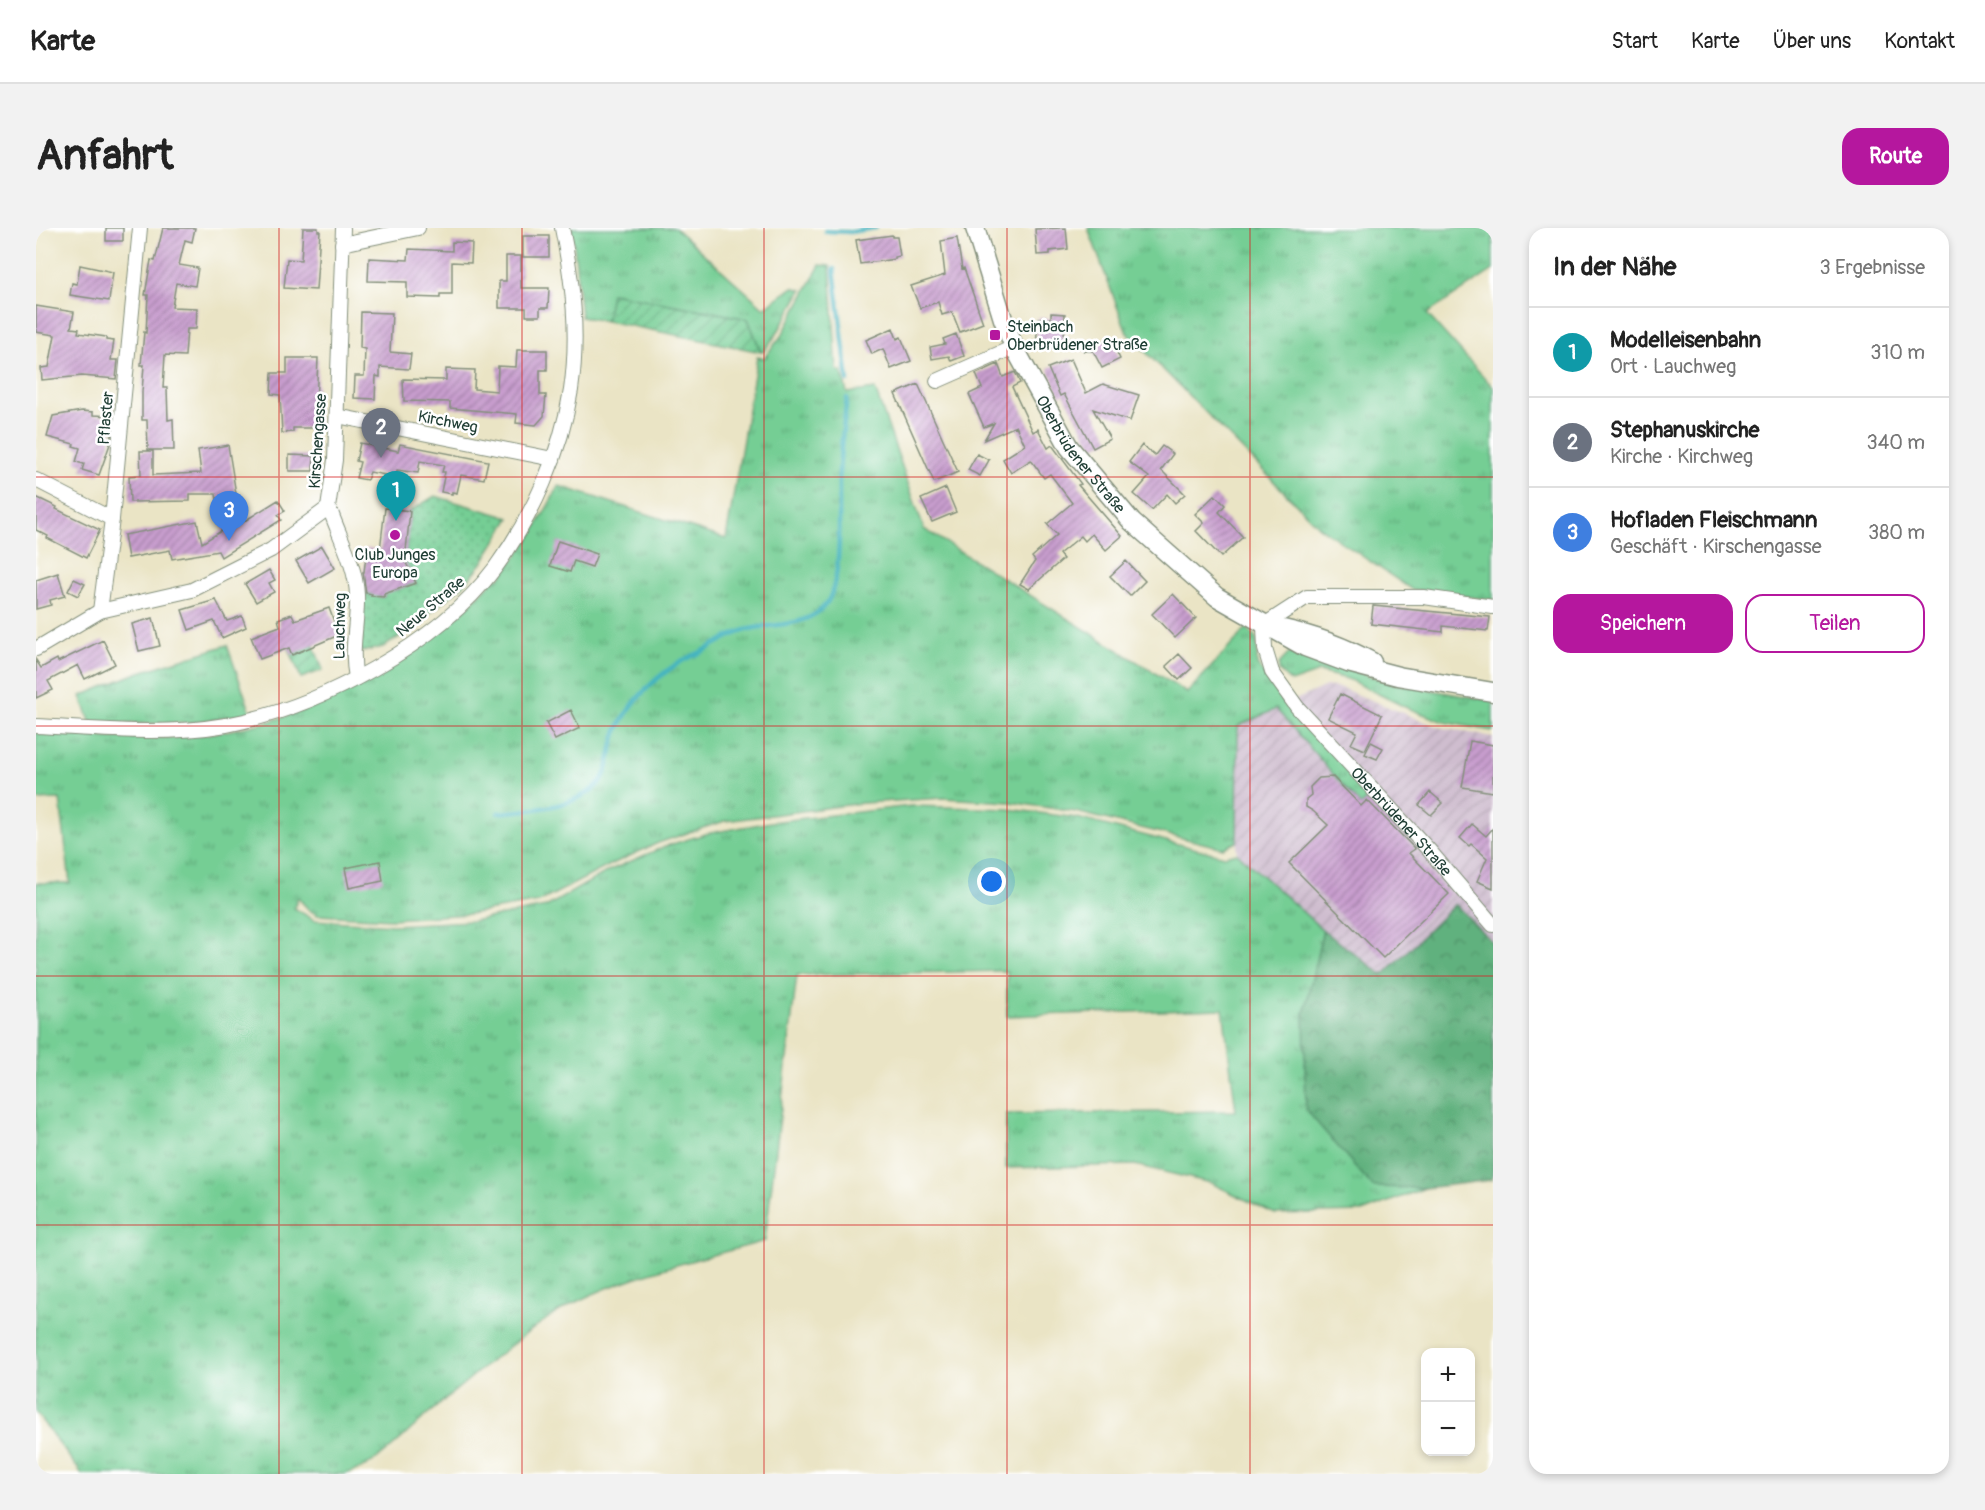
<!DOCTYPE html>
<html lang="de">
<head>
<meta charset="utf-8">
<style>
  :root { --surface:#fff; --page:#f2f2f2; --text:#222; --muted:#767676; --line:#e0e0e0; --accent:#b5179e }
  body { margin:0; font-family:Pangolin,sans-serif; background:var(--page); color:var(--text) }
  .controls { position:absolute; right:18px; bottom:18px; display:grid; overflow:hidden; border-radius:12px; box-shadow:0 3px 9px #0003 }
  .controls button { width:54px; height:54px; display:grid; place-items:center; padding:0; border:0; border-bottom:2px solid var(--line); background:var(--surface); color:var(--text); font:30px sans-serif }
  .you { position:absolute; left:956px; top:654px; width:21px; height:21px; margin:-15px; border:4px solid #fff; border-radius:50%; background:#1a73e8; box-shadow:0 0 0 9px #1a73e833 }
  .badge { display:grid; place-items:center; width:39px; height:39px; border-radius:50%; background:var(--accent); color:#fff; font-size:20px; font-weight:700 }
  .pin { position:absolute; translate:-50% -50px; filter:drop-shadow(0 2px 3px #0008) }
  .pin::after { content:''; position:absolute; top:32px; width:21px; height:18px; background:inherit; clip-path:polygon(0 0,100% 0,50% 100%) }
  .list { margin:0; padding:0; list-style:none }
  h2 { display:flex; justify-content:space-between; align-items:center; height:78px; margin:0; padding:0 24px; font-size:26px }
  h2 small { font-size:20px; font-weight:400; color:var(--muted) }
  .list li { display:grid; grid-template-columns:39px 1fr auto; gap:18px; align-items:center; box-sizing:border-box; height:90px; padding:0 24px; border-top:2px solid var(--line) }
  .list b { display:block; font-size:22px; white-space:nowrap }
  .list p { margin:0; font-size:20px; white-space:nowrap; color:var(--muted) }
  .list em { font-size:20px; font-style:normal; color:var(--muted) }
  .actions { display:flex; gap:12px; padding:18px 24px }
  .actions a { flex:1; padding:14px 0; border:2px solid var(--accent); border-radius:18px; text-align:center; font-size:21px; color:var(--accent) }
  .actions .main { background:var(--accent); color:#fff }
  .map { position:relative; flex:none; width:1457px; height:1246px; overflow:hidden; border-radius:18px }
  header { display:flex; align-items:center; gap:36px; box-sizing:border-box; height:84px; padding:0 30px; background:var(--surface); border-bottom:2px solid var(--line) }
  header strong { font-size:28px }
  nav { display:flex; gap:33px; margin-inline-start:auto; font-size:21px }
  .intro { display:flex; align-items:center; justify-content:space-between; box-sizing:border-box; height:144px; padding:0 36px }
  h1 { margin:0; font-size:42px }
  .button { padding:15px 27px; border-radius:18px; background:var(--accent); color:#fff; font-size:21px; font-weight:700 }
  main { display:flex; gap:36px; padding:0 36px }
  aside { flex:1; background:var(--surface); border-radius:18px; box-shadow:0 3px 9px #0003 }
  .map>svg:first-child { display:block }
</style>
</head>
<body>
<header>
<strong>Karte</strong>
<nav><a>Start</a><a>Karte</a><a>Über uns</a><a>Kontakt</a></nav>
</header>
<div class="intro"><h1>Anfahrt</h1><a class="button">Route</a></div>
<main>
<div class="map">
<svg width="1457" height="1246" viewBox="0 0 1457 1246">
  <defs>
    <pattern id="industrial-furrows" width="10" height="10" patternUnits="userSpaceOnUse" patternTransform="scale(1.5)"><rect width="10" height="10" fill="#cfbdcf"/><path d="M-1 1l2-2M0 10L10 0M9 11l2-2" fill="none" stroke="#b1a3b2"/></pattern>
    <pattern id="grass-tufts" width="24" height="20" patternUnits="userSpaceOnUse" patternTransform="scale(1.5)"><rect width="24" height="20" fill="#75ce94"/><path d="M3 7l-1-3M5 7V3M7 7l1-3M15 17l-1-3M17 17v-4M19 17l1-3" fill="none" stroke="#5fa87a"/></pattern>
    <pattern id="forest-crowns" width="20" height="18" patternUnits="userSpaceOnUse" patternTransform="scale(1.5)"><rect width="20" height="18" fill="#60b17e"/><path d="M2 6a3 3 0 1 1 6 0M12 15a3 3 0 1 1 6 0" fill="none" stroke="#4f9168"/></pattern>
    <pattern id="park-dots" width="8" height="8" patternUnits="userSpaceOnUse" patternTransform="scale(1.5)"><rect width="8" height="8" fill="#75ce94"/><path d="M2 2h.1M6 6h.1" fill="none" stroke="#5fa87a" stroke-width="1.8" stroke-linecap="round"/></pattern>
    <pattern id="garden-furrows" width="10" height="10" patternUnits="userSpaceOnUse" patternTransform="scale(1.5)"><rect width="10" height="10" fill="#75ce94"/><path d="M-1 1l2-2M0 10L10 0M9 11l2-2" fill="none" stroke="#5fa87a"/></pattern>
    <pattern id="building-hatch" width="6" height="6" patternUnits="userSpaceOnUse" patternTransform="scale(1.5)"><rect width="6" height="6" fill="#c89dce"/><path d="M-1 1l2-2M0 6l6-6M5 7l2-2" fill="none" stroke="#a281a8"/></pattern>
  </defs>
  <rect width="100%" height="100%" fill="#fff"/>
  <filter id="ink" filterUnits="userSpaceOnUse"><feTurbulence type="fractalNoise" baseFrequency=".0167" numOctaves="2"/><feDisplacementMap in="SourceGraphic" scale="12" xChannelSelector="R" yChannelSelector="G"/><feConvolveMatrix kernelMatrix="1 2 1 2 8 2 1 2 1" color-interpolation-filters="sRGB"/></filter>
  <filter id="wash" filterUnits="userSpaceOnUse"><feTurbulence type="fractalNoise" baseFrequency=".008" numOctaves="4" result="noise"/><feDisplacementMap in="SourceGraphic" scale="24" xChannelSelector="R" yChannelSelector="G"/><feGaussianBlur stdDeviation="1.35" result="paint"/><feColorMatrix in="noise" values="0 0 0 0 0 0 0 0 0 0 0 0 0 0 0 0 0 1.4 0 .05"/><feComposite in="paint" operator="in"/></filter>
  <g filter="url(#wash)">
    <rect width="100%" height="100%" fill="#eae4c5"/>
    <path fill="url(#industrial-furrows)" d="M1290,458l15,2 97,39 55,10v206l-38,-39 -72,71 -60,-45 -86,-77 1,-127z"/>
    <path fill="url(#grass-tufts)" stroke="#4a8664" stroke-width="1.5" d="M535,0h104l89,80 29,-21 9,3 -26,45 -13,17h-2l-13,-33 -136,-26 -6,28 -25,-4 -7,-73z
      M1052,0h405v42l-66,44 66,73v213l-82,-11 -92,-62 -192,-194z
      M784,37l10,1 7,105 5,1 5,21 28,-4 49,140 263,164 60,-65 10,11v26l113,130 -9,11 -85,-97 -38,17 -1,116 -14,6 -147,-36 -66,-10 -67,-4 -80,5 -138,18 -32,10 -35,12 -48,22 -71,37 -70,12 -77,5 -75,-4 -9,-6 -10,-11 -4,10 20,12 79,5 79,-4 74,-14 62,-36 58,-25 39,-12 66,-12 140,-16 98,3 68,9 147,38 13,-3 86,77 -19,84 2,38 67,135 52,1 -63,24 -87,2 -64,-31 -76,-18 -129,3v-54l230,-3 -13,-102 -216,7v-45l-210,4 -32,266c-68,19 -160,38 -218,78 -41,28 -80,62 -118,94 -25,22 -51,53 -84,61h-263l-46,-61v-530h34l-10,-84 -24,1v-67c48,3 98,8 146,4 127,-11 228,-67 314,-159l3,1 31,-41 29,-52 167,53 31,-182 7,1 18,-23z
      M191,417l24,68 -62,10 -98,1 -10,-28 56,-23z
      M1253,425h10l92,30 102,18v30l-49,-9 -39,-15 -57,-28 -29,-7 -28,10 -12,-11v-7z"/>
    <path fill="url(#forest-crowns)" stroke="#407759" stroke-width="1.5" d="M1419,676l38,39v228l-2,9 -66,8 -52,-1 -67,-77 -2,-96 19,-84 60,45z"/>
    <path fill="url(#park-dots)" stroke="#4a8664" stroke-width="1.5" d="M399,268l75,22 -28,45 -17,21 -62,51 -20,12 -22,5 -2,-1 3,-59 22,5 1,-6 5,-1 2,1 24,-8 -11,-21 5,-51z"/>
    <path fill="url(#garden-furrows)" stroke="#4a8664" stroke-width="1.5" d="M575,65l137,26 13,33 -155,-31z
      M273,405l14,37 -22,8 -17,-42z"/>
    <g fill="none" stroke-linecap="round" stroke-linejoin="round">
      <path stroke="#45b4c0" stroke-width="4.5" d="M789,3l25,1 26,-4
        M798,41l14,112
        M462,585c30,-3 81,-5 102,-31 11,-14 10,-35 17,-51 12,-27 35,-51 60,-67 9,-6 19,-9 28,-14 13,-7 26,-16 41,-20 26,-7 62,-2 80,-26 18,-24 12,-98 13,-129 1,-26 5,-52 8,-77"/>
    </g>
    <g id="blocks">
      <path fill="url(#building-hatch)" d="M70,0h17v13h-17z
        M127,0h32l-3,14 -7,-2 -6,25 19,3 -3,18 -19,-3 -4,24 25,1 -1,21h-9l-2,27 -20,-1 -2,33h4l1,32 5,-1 1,31h-26l-1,-30h-5v-28l2,-27h-3l3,-33 2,1 2,-38h-3l6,-35 4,1z
        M267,0h15v3h2l-4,59 -32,-2 3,-29 14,1z
        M1030,0l2,21 -18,2v3l-13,1 -2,-26z
        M856,7v2h5l3,19 -5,1v2l-35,5 -4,-24z
        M487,8h26v21h-26z
        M921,10l5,31 2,-1 19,55 -23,9 -8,-20 -10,3 -4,-13 -18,6 -9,-22 34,-11 -4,-34z
        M416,14l20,1 -1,20 -19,-1v32h-12v4l-33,-1v-15l-39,-1 1,-23 39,2 1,-11 43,2z
        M470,28h15v32h28l-1,20h-8v8h-14v-8h-27v-27h7z
        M44,37l33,7 -4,29 -39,-6 2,-12 5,1z
        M0,78l38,6 -3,16 8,1 -1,4 28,4v3l8,1 -3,19h7l-2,19 -34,-3 -40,4 -1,-12 8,-1 6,-32 -19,-3z
        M325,84l31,1 -2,39 21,2 -2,15 -29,-2v10l-4,-1 -1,23 -21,-1 1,-22h9l1,-27 -5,-1z
        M1015,85l14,1 -1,23 5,1 -2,11 -31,-2 2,-29 13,1z
        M857,100l4,11 4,-2 10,24 -20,8 -8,-20 -11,5 -6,-14z
        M920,106l8,22 -13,5 -2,-5 -17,3 -2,-12 15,-3 -2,-5z
        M1074,110l10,21 -18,9 -9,-17h-10z
        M481,122h30v20h-7v25h6l-2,21 -8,9 -20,-2 1,-9 -67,-6v-6l-46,-1 -1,-22 43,1v-11l29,1 -1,19 23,2 1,-25 18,1z
        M251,130h31l-3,70h-22v4l-11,1 -2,-38 -9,-1 1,-21h15z
        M1035,131l15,34 17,-9 36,11 -9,26 -37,-12 17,30 -17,9 -29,-54 -4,2 -12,-28z
        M962,136l5,13 12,-5 5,11 -8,4 21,45 5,-3 10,19 4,-3 29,39 -3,1 44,51 -16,14 -14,-16 -7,7 -4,-5 -22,18 4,5 -34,30 -9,-5 15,-23 -3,-4 25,-22 -10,-11 25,-21 -22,-29 -6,4 -13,-18 -20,13 -8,-14 22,-14 -9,-19 -32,14 10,-17 -10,4 -15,-33 13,-6 -6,-14z
        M882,156l40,88 -24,10 -39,-88z
        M46,183l11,1v3l20,1 -3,28 -11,31 -17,-5 2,-6 -8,-2 4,-14 -7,-2 1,-2 -27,-7 6,-21z
        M324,215l38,8 2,-7 88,17 -4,18 -23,-4 -4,18 -5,-1v2l-11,-2 4,-20h-3l2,-7 -24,-4 -2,12 -21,-3 -1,7 -26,-5 -3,8 -11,-2 4,-16 -4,-1z
        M192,217l9,55h-20l-1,-6h-26v7l-60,1 -1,-26 12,-1 -1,-24h13v24l48,-2 -3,-23z
        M1106,217l13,10 7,-9 11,8 -12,16 24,24 -10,9 -8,-9 -15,16 -18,-16 15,-17 -20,-15z
        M941,226l12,6 -9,16 -12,-6z
        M253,227l25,1 -1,15h-24z
        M910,260l10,24 -24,10 -11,-23z
        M1179,267l10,10 -6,7 24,25 -22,20 -25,-26 8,-8 -9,-9z
        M0,269l21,10 -1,2 44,21 -14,28 -39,-20 1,-2 -12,-6z
        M242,272l7,11 -7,4 3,5 -60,37 -3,-6 -46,8 -2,-9 -42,8 -4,-23 73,-14 5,22 21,-13 -3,-14 20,-3 3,9z
        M349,280l25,3 -5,50 11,22 -32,11v3l-13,-1 1,-2 -6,-1 -3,-21h1l3,-24 13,2z
        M522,313l39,13 -5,13 -18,-6 -4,11 -20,-6z
        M286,318l13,22 -26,15 -13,-22z
        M1090,333l19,20 -15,15 -20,-20z
        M233,342l6,10 -6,3 5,9 -18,10 -11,-18z
        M22,345l7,23 -15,4 1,5 -15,4v-29z
        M38,351l11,5 -7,12 -10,-5z
        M1137,366l23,24 -21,20 -23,-24z
        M180,372l11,21 15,-5 4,11 -24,11 -8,-17 -25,9 -7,-20z
        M1337,378l117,11 -2,14 -45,-5v6l-72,-8z
        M293,380l10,27 -47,20 -3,-7 -29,11 -9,-22 29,-11 -2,-7 14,-5 3,6z
        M117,390l7,28 -21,5 -7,-27z
        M67,412l12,24 -30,15 -7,-14 -30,16 5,9 -17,8v-38l5,8 16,-9 1,3z
        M1143,426l13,14 -13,12 -13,-14z
        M1304,466l42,21 -17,35 -14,-6 6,-12 -29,-14z
        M535,482l9,18 -25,12 -9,-17z
        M1434,513l23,4v47l-31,-5z
        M1335,514l12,6 -6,11 -12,-5z
        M1297,549l28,29 6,-6 48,49 -6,4 40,41 -66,64 -94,-95 39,-38 -15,-14 -7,-4v-8l5,-4 -1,-8 9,-9z
        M1394,564l13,11 -12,12 -12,-10z
        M1436,596l14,12 7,-8v60l-16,-7 10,-23 -16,-14 -2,2 -9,-8z
        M344,633l3,20 -34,7 -4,-20z"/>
    </g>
  </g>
  <g filter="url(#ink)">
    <use href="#blocks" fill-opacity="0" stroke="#84907c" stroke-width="1.5"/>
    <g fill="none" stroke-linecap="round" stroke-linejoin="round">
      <g stroke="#84907c" stroke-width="16">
        <g id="minor">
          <path d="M306,16l76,-16"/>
          <path d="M901,153l77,-34"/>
          <path d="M301,188l216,43"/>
          <path d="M0,252l76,39"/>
          <path d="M292,280l4,7c9,25 24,52 25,80 1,29 -7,53 -1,83"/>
          <path id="s1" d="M1457,379l-69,-10h-117l-43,28 1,24 7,23 25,35 131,142 65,76"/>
          <path d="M64,383l12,-92 28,-291"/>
          <path d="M0,421l64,-38 92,-21 79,-40 57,-42 7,-48 8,-232"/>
          <path d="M0,498c63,3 127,10 190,-1 93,-17 212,-81 269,-157 38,-52 66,-115 76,-178 8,-55 2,-108 -9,-162"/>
        </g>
      </g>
      <g stroke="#84907c" stroke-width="21">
        <g id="tertiary">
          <path id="s2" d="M939,0l28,91 11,28 55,100 63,75 85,75 88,50 43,16 50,13 95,16"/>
          <path d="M1247,401c32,7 60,17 89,33"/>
        </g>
      </g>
      <use href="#minor" stroke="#fff" stroke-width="14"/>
      <use href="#tertiary" stroke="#fff" stroke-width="18"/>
    </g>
  </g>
  <path fill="none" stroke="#d62828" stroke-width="1.5" stroke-opacity="0.55" d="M243,0v1246M486,0v1246M728,0v1246M971,0v1246M1214,0v1246M0,249h1457M0,498h1457M0,748h1457M0,997h1457"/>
  <g fill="#b5179e" stroke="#fff" stroke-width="2">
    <rect x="953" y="101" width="12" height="12" rx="3"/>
    <circle cx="359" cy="307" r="6"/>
  </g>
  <g text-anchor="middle" stroke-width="5" stroke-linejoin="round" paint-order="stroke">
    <g font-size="16" fill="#1f3d34" stroke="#fff" text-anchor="start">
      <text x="971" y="104">Steinbach<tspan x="971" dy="18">Oberbrüdener Straße</tspan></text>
      <text x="359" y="332" text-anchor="middle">Club Junges<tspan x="359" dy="18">Europa</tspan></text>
    </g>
    <g font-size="16" fill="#1f3d34" stroke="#fff">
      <text transform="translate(69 190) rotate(-85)" y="6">Pflaster</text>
      <text transform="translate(412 193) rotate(11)" y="6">Kirchweg</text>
      <text transform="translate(281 213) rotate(-86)" y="6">Kirschengasse</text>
      <text dy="6" stroke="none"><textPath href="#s2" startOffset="252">Oberbrüdener Straße</textPath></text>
      <text transform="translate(394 378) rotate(-40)" y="6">Neue Straße</text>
      <text transform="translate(303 398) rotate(-89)" y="6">Lauchweg</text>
      <text dy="6" stroke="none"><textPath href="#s1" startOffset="484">Oberbrüdener Straße</textPath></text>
    </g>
  </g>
</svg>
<div class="controls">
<button>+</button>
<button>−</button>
</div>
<div class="you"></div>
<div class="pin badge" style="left:360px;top:293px;background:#0f9aa8">1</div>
<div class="pin badge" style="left:345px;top:230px;background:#6b7280">2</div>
<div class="pin badge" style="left:193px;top:313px;background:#3f7fe0">3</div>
</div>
<aside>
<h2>In der Nähe<small>3 Ergebnisse</small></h2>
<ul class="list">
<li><span class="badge" style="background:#0f9aa8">1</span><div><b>Modelleisenbahn</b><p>Ort · Lauchweg</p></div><em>310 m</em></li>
<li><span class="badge" style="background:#6b7280">2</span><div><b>Stephanuskirche</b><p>Kirche · Kirchweg</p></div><em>340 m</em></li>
<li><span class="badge" style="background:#3f7fe0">3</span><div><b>Hofladen Fleischmann</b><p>Geschäft · Kirschengasse</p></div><em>380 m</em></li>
</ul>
<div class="actions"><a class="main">Speichern</a><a>Teilen</a></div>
</aside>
</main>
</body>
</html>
